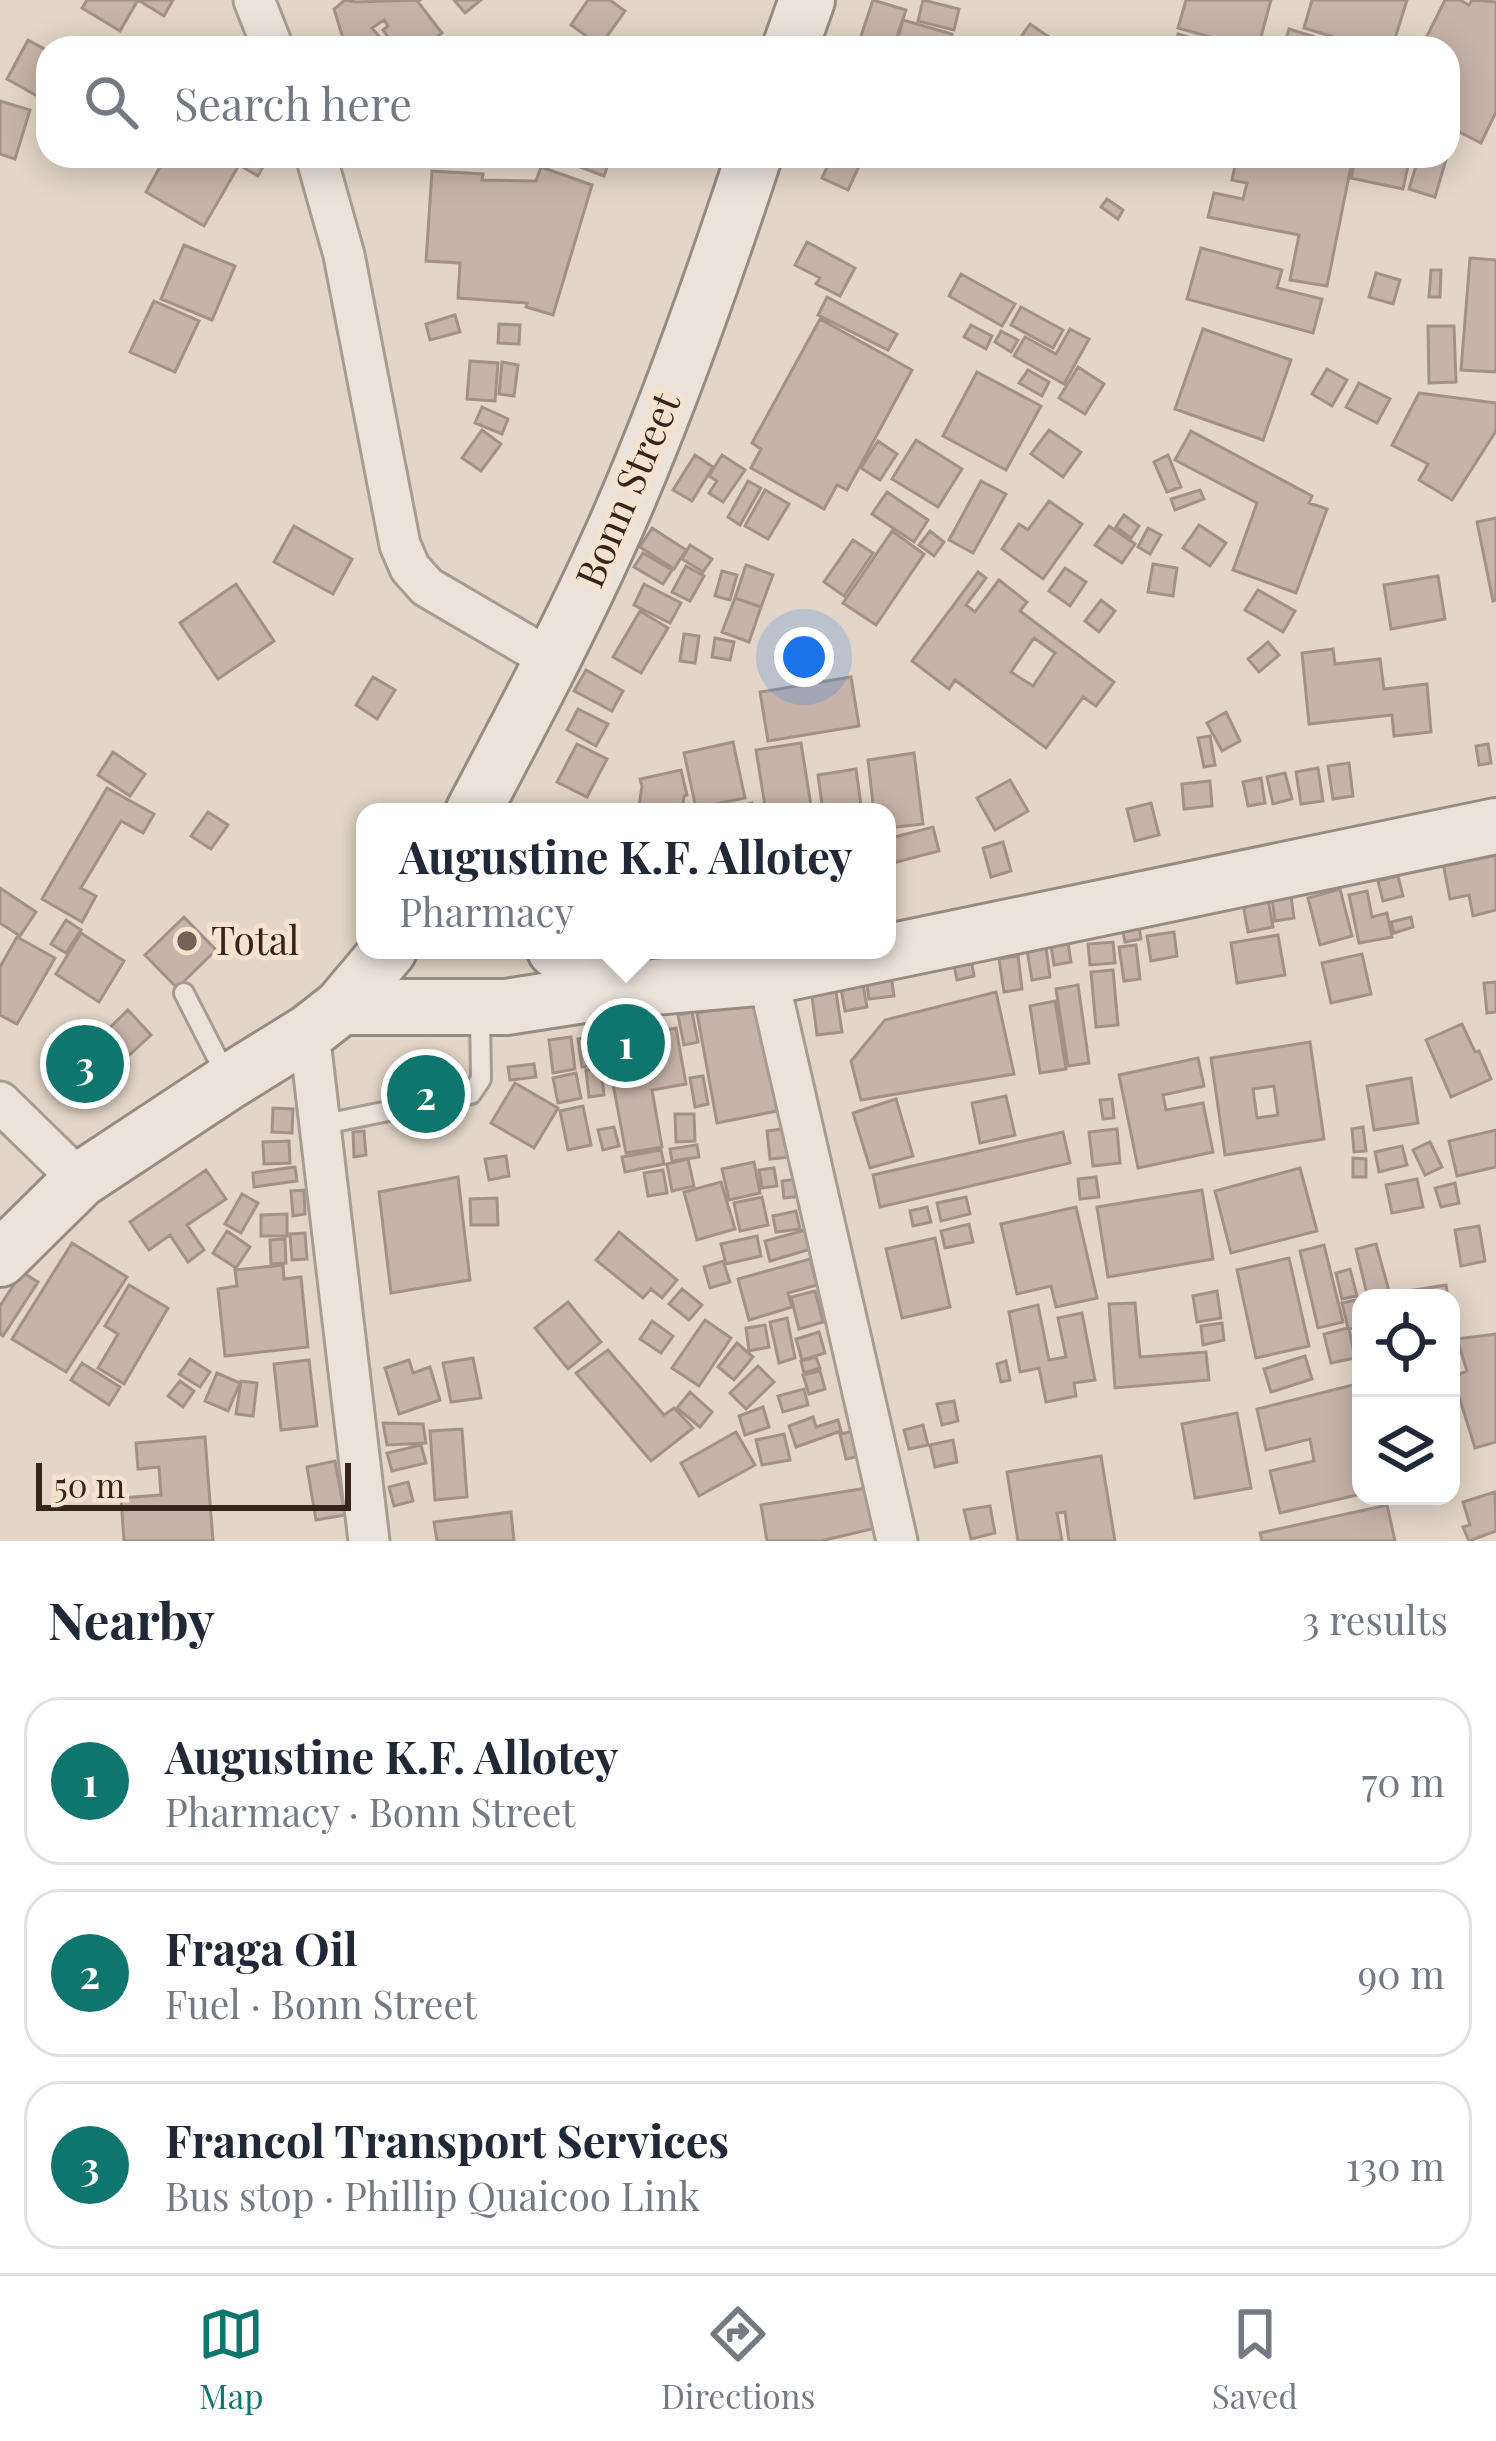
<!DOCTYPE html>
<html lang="en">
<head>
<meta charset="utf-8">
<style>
  :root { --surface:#fff; --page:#f6f6f7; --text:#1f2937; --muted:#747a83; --line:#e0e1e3; --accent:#0f766e }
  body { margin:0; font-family:"Playfair Display",serif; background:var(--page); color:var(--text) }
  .controls { position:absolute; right:36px; bottom:36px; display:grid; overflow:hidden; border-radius:24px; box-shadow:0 6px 30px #0003 }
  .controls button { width:108px; height:108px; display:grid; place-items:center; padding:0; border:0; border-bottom:3px solid var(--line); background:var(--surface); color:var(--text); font:60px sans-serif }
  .scale { position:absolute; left:36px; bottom:30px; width:315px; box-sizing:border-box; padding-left:12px; border:6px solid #36231b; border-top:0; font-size:33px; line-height:42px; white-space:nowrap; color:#36231b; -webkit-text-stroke:9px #f6e2cd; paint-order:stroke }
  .you { position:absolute; left:804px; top:657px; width:42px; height:42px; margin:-30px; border:9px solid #fff; border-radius:50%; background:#1a73e8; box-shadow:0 0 0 18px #1a73e833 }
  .badge { display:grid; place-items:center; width:78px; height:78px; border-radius:50%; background:var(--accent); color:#fff; font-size:39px; font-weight:700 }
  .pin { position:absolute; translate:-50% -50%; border:6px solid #fff; box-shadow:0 3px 12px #0006 }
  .popup { position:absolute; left:356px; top:803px; width:540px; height:156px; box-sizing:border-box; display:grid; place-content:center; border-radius:24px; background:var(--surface); filter:drop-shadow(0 3px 9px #0005); font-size:39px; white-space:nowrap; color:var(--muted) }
  .popup b { font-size:45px; color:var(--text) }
  .popup::after { content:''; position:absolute; left:50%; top:100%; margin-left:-24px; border:24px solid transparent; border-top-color:var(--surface) }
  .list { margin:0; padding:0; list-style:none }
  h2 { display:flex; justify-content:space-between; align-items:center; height:156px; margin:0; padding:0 48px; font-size:51px }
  h2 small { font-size:39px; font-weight:400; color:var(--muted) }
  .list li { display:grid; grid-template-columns:78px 1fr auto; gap:36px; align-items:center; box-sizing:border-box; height:168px; margin:0 24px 24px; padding:0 24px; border:3px solid var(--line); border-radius:36px }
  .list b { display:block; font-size:45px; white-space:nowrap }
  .list p { margin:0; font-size:39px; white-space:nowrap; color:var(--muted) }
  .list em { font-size:39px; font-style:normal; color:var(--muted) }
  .icon { flex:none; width:66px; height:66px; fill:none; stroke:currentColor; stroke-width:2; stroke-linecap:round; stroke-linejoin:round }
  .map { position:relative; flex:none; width:1496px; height:1541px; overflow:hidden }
  .search { position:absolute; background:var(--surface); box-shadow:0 6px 30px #0003; left:36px; right:36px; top:36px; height:132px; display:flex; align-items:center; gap:30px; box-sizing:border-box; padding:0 42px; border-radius:36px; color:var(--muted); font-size:45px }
  .sheet { height:732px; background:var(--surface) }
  nav { display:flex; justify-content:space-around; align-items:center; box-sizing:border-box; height:168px; border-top:3px solid var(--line); background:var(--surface); font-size:33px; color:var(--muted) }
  nav a { display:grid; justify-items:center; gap:6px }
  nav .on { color:var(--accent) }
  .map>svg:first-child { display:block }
</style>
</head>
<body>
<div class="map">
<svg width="1496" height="1541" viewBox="0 0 1496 1541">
  <rect width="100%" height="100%" fill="#e3d6c8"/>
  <path fill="#c7b3a9" stroke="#a39188" stroke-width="3" fill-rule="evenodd" d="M87,0h86l-9,16 -26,-16 -18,31 -38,-23z
    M345,0l11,2 64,-2 -2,2 24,31 -19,15h-27l-13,-18 5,-4 -4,-6 -12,8 11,13 -11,7h-26l-12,-39z
    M454,0h27l-16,13z
    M588,0h22l15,11 -25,35 -29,-21z
    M873,0l33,10 -13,38h-36z
    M923,0l36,9 -5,21 -36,-9z
    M1186,0h85l-13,48h-32l2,-6 -50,-14z
    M1312,0h95l-15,48h-22l-66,-20z
    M1445,0h15l9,5 3,-5 24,2v110l-15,31 -33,-17v-78h-27z
    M903,20l49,14 -4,14h-53z
    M1030,24l35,24h-52z
    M1289,29l45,14 -2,5h-49z
    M1178,34l28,8 -1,6h-30z
    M28,40l20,11v29l-9,17 -32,-18z
    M0,101l30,9 -15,49 -15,-5z
    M166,156h103l-11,20 -19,-11 -35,61 -58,-34z
    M551,156h60l-7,20z
    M832,156h10l18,8 -12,26 -26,-12z
    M1225,156h128l-26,130 -37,-6 9,-45 -91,-18 6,-24 29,6 4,-16 -15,-3 3,-14 -11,-2z
    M1356,156h54l-7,33 -52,-11z
    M1419,156h28l-12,41 -26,-8z
    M541,167l51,18 -39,130 -27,-8 1,-4 -69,-5 2,-35 -34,-2 6,-90 51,3 -1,6 54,1z
    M1107,199l16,11 -5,9 -17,-12z
    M807,242l48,26 -15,28 -24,-12 4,-6 -25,-13z
    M184,245l51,21 -23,54 -51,-21z
    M1201,248l81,22 -5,18 45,11 -9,34 -126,-34z
    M1470,258l26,2v112l-35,-2z
    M1431,270h10l-1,27h-11z
    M1376,273l24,7 -7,24 -24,-7z
    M961,274l54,30 -13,22 -53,-30z
    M827,297l70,37 -9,16 -70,-35z
    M154,301l45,20 -24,51 -45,-20z
    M1021,307l42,23 -10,18 -42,-23z
    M455,315l5,17 -30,8 -4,-16z
    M820,319l92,51 -65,120 -10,-5 -13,24 -73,-41 10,-19 -9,-6z
    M499,324l21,1 -1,19 -21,-1z
    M971,325l21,11 -6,13 -22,-12z
    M1428,326h26l2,56 -27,1z
    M1070,329l19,10 -25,45 -50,-28 11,-19 31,17z
    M1203,329l88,31 -28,80 -88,-31z
    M1001,331l17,9 -7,12 -16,-10z
    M470,361l28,2 -3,38 -28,-2z
    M502,362l16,3 -4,31 -15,-2z
    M1078,367l26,17 -19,30 -26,-16z
    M1327,369l20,11 -15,26 -20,-12z
    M1028,370l21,12 -7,14 -23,-13z
    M977,372l64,34 -35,64 -63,-34z
    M1359,383l31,16 -13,24 -31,-16z
    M1419,393l77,10v28l-44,69 -33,-20 9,-16 -36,-19z
    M482,407l26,12 -6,15 -27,-11z
    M482,430l19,14 -20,27 -19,-13z
    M1049,430l32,22 -18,25 -32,-23z
    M1191,431l121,65 -3,7 18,6 -31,84 -63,-23 24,-67 -82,-43z
    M916,440l46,29 -24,38 -46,-28z
    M878,441l19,13 -17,26 -19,-12z
    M695,455l18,12 -21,34 -19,-11z
    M722,455l23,15 -22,32 -14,-9 8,-12 -8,-5z
    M1168,455l13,32 -14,5 -13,-30z
    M748,481l13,7 -21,37 -12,-8z
    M981,481l25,13 -33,59 -24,-13z
    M765,490l24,14 -21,35 -23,-13z
    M1200,490l4,9 -29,11 -4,-11z
    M887,492l41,28 -14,22 -42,-28z
    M1049,501l33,23 -39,55 -41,-30 17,-25 9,6z
    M1124,515l15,11 -8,12 -15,-11z
    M1496,518v82l-3,1 -16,-79z
    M1199,525l27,18 -16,23 -27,-18z
    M294,526l58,33 -19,35 -59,-32z
    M1109,526l26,18 -13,19 -27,-18z
    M652,528l34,22 -12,19 -34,-22z
    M1148,528l13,7 -11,19 -12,-7z
    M892,531l32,23 -48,71 -33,-22z
    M930,531l14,11 -10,14 -15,-11z
    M853,540l20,13 -29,43 -20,-14z
    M690,545l22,14 -9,13 -21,-13z
    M643,553l29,17 -9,14 -29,-17z
    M1153,564l24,4 -4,28 -25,-4z
    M746,565l27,10 -12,32 -26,-9z
    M686,566l18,10 -14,25 -18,-9z
    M1065,568l21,14 -16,24 -21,-15z
    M722,571l15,4 -7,25 -15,-4z
    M978,572l8,6 -20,27 9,7 24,-32 28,22 -7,9 94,71 -18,24 -13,-9 -37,51 -91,-68 -6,9 -37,-28zM1034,638l21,15 -22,33 -22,-14z
    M1438,576l7,43 -54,10 -7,-44z
    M236,584l38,57 -56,38 -38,-56z
    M644,584l37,19 -11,20 -36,-18z
    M1258,590l37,21 -12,21 -38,-22z
    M735,598l26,9 -12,35 -27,-10z
    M1101,600l14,11 -16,21 -14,-11z
    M640,611l28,17 -27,45 -28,-16z
    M684,634l15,2 -4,27 -15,-2z
    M715,638l19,4 -4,18 -18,-3z
    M1268,642l11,13 -20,17 -11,-13z
    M1333,649l2,15 45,-5 4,30 43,-5 4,48 -37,4 -2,-21 -83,9 -7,-71z
    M586,670l37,21 -11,20 -38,-20z
    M373,677l22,13 -18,29 -21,-14z
    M851,677l8,49 -91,15 -8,-49z
    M578,709l30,15 -12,22 -29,-16z
    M1226,712l14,29 -18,10 -15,-28z
    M1210,736l5,29 -11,2 -6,-29z
    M733,742l12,56 -49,10 -12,-55z
    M801,743l11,69h-46l-10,-62z
    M577,744l30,15 -20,38 -30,-15z
    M1488,744l3,19 -12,2 -3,-19z
    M113,752l32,22 -15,22 -32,-21z
    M914,753l9,71 -36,4v-16h-13l-6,-52z
    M1349,763l4,33 -20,3 -5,-33z
    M1318,768l5,33 -22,3 -5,-32z
    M856,769l6,43h-39l-5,-37z
    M681,770l6,25 -3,1 -2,16h-44l4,-26 -2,-7z
    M1285,773l7,26 -19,5 -6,-27z
    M1261,778l4,25 -17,3 -5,-24z
    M1010,780l18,31 -33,19 -18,-32z
    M1210,781l2,25 -28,3 -2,-25z
    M107,788l47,26 -11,19 -22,-12 -40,67 15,8 -14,26 -40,-23z
    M752,803l2,9h-31l-1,-2z
    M1151,803l8,32 -24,6 -8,-32z
    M208,812l20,13 -17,24 -20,-13z
    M933,827l6,24 -50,13 -2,-25z
    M1003,842l8,29 -20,6 -8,-29z
    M1496,846v64l-23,6 -4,-21 -19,4 -8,-41z
    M1398,876l5,20 -20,5 -5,-20z
    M1289,882l5,36 -19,3 -5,-37z
    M0,888l36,24 -16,24 -20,-13z
    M1340,889l12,47 -32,9 -12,-47z
    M1367,891l5,26 15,-4 5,24 -33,6 -10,-48z
    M1267,894l6,33 -25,5 -6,-34z
    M1136,909l5,30 -16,3 -6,-30z
    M184,917l32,33 -39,38 -32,-33z
    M1411,917l2,10 -19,6 -3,-11z
    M66,920l15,10 -15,23 -15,-9z
    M1066,930l5,32 -17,3 -5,-32z
    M1174,932l3,24 -26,5 -4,-25z
    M81,933l43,28 -25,41 -43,-28z
    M1278,935l7,40 -48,8 -6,-40z
    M17,937l38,21 -38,66 -17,-9v-48z
    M1113,942l2,21 -25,2 -2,-21z
    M1136,945l4,34 -16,2 -5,-34z
    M1046,947l4,30 -18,3 -5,-30z
    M970,953l4,23 -17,4 -5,-23z
    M1362,954l9,40 -40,9 -9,-40z
    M1018,956l4,33 -18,3 -5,-33z
    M889,961l5,35 -25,3 -5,-34z
    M860,968l7,39 -22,4 -7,-39z
    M1113,970l5,55 -22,2 -5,-55z
    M1496,982v30l-9,1 -3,-30z
    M835,985l7,47 -25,3 -6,-47z
    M1078,985l11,78 -21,3 -12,-77z
    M996,992l18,82 -153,26 -10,-39 34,-41z
    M1055,1001l11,68 -26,4 -10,-67z
    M757,1002l20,109 -60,12 -20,-110z
    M128,1010l23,25 -28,26 -23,-24z
    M692,1012l6,30 -14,3 -6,-30z
    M639,1023l3,12 34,-7 10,56 -34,6 10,57 -36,6 -23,-122z
    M1462,1024l13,28 4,-1 12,28 -40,18 -25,-57z
    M595,1036l4,28 -17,3 -4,-28z
    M571,1037l4,32 -22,4 -4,-33z
    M1310,1042l14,97 -99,16 -14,-97zM1274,1086l4,29 -21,3 -4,-29z
    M1198,1058l6,28 -41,9 3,15 37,-7 10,49 -75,16 -19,-93z
    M534,1064l2,13 -26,3 -2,-13z
    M601,1069l3,26 -15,2 -3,-27z
    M576,1073l5,25 -23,5 -5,-25z
    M703,1076l5,28 -13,3 -5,-29z
    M1411,1078l7,45 -44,7 -7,-44z
    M515,1083l43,25 -24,40 -43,-25z
    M1006,1096l9,39 -35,8 -8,-40z
    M896,1099l17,57 -43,12 -17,-55z
    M1112,1099l2,19 -11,1 -3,-19z
    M583,1106l8,39 -23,5 -8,-39z
    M273,1108l20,1 -1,24 -20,-1z
    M675,1114h19l1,27 -19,1z
    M614,1127l5,19 -16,4 -5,-20z
    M1363,1127l3,24 -12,1 -2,-23z
    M788,1128l3,29 -21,2 -3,-28z
    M1117,1129l3,34 -27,3 -4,-34z
    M1496,1130v37l-39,9 -8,-35z
    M364,1131l2,24 -12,2 -1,-25z
    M1063,1132l7,31 -190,44 -7,-32z
    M289,1141l1,22 -26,1 -1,-22z
    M1430,1142l12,25 -17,8 -12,-25z
    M697,1145l2,12 -27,4 -2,-12z
    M1402,1146l5,19 -28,7 -4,-20z
    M661,1150l3,14 -39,8 -3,-15z
    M506,1156l3,20 -20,4 -4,-21z
    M1353,1158l13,1v18h-13z
    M688,1159l6,27 -22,5 -5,-27z
    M754,1162l6,31 -31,7 -7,-31z
    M295,1167l2,14 -43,6 -1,-14z
    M774,1168l3,18 -15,2 -3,-18z
    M1300,1168l17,63 -86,22 -16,-62z
    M206,1170l20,29 -39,26 17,25 -16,12 -18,-27 -21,15 -19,-28z
    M663,1170l4,23 -19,3 -4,-23z
    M458,1177l12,103 -79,13 -12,-101z
    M1096,1177l3,20 -19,2 -2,-20z
    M800,1179l2,17 -18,2 -2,-17z
    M1417,1179l6,28 -31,6 -6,-28z
    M721,1182l14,47 -38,11 -13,-48z
    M1455,1183l4,20 -18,4 -6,-19z
    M304,1190l1,24 -12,2 -2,-25z
    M1202,1190l11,69 -105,18 -11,-70z
    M242,1194l16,9 -17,30 -16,-9z
    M762,1197l6,28 -28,6 -6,-28z
    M966,1197l4,17 -29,7 -4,-18z
    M497,1198l1,27h-27l-1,-26z
    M927,1207l4,15 -18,4 -3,-15z
    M1076,1207l21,91 -41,9 -5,-21 -34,8 -16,-70z
    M796,1211l4,18 -24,3 -3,-16z
    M287,1214v22h-26v-21z
    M969,1224l4,18 -28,6 -4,-17z
    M1479,1226l6,35 -24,5 -6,-36z
    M809,1229l5,19 -44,13 -5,-20z
    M227,1231l23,16 -14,21 -23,-15z
    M619,1232l58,48 -15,18 -11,-9 -8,9 -47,-38z
    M305,1233l2,26 -15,1 -2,-26z
    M757,1236l4,20 -35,8 -5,-20z
    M935,1238l15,69 -48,11 -16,-69z
    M285,1239l1,24 -15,1 -1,-24z
    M72,1243l55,34 -61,95 -54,-33z
    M1376,1244l15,54h-23l-12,-49z
    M1324,1245l19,77 -25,6 -18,-77z
    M1289,1258l20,88 -53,12 -19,-88z
    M810,1259l7,26 -29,8 4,14 -43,13 -11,-41z
    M723,1261l7,21 -20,6 -6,-21z
    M283,1265l1,14 17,-2 7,70 -83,9 -7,-67 19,-3 -2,-16z
    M1350,1269l7,27 -15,3 -6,-26z
    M22,1272l16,10 -35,54 -3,-2v-28z
    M129,1285l39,23 -44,76 -26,-16 20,-34 -13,-8z
    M1446,1285l2,13h-38l-2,-7z
    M682,1289l20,16 -13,15 -20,-16z
    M815,1291l8,31 -24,7 -8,-32z
    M1217,1291l4,27 -24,4 -4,-26z
    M1361,1299v27l-12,3 6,29 -24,5 -7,-29 24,-6 -6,-25z
    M568,1302l33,40 -33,27 -33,-41z
    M1135,1303l5,54 66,-5 3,28 -94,8 -6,-84z
    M1038,1305l11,55 17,-3 -8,-39 24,-5 13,67 -21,3 2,13 -30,6 -7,-34 -19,4 -11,-60z
    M787,1318l8,40 -16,5 -9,-41z
    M705,1320l26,18 -32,48 -27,-18z
    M652,1321l21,15 -12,17 -21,-14z
    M1222,1323l2,17 -21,5 -2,-19z
    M765,1325l4,22 -20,4 -3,-23z
    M819,1332l6,21 -23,7 -6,-21z
    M1496,1334v108l-21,6 -22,-71 14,-6 -10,-32z
    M737,1343l16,14 -19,23 -16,-13z
    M608,1350l56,65 10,-7 19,20 -42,33 -75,-88z
    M1305,1356l7,23 -41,13 -7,-23z
    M816,1357l4,11 -16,5 -3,-12z
    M473,1358l8,40 -30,4 -8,-39z
    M190,1359l20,13 -10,15 -21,-13z
    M309,1360l8,66 -36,4 -7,-66z
    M409,1360l4,13 17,-6 10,33 -41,14 -14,-46z
    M1006,1361l4,19 -9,2 -4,-18z
    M82,1363l38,24 -11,18 -38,-25z
    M758,1366l16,16 -28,27 -16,-16z
    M820,1371l5,18 -16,5 -6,-19z
    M217,1373l23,10 -12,28 -23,-10z
    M180,1381l14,10 -11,16 -15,-11z
    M241,1381l16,2 -4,33 -17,-2z
    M1361,1383v111l-81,19 -10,-42 44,-10 -4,-22 -44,11 -9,-41z
    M804,1389l4,16 -25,7 -5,-16z
    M690,1392l22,20 -12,15 -23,-19z
    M954,1401l4,20 -16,4 -5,-21z
    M763,1407l6,20 -24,8 -6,-19z
    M1237,1413l14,75 -56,10 -13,-74z
    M813,1417l3,10 22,-7 3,11 -45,16 -7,-21z
    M383,1423l40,1 3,19 -39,2z
    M923,1425l5,20 -19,4 -5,-19z
    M462,1429l5,68 -32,3 -5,-69z
    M860,1430l5,25 -19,4 -6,-25z
    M736,1432l19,33 -56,31 -18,-33z
    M784,1434l6,26 -28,5 -6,-25z
    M205,1437l8,104h-89l-3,-43 40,-3 -2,-28 -21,2 -2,-26z
    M953,1440l4,22 -22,5 -5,-22z
    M421,1445l5,18 -34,8 -5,-18z
    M1101,1456l14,85h-46l-4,-29 -8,1 5,28h-44l-11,-69z
    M335,1461l10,54 -29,5 -9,-53z
    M408,1482l5,19 -19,5 -5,-19z
    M867,1488l9,40 -55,13h-54l-6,-36z
    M1495,1492l1,39 -27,10 -6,-14 7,-2 -7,-23z
    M1387,1505l8,36h-133l-2,-8z
    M990,1506l5,27 -24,6 -7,-29z
    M511,1512l3,29h-77l-3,-19z"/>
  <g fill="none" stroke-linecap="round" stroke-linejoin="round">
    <g stroke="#a89c92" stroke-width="24">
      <path id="lane" d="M184,993l43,84
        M320,1125l151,-31 10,-15 -1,-65"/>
    </g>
    <g stroke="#a89c92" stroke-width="45">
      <path id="street" d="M254,0l19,48
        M316,156l28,99 56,290 10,23 17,19 125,73
        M768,977l129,564
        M309,1032l60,509
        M0,1102l80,78"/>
    </g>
    <g stroke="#978b82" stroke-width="60">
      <path id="secondary" d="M790,48l17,-48
        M473,812c51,-97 103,-194 147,-295 51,-117 94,-240 134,-361
        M555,950l54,41
        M341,1007h165l103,-16 159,-14 728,-151
        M0,1259l80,-79 150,-99 79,-49 32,-25 48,-57"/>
    </g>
    <use href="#lane" stroke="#ebe3da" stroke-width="18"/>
    <use href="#street" stroke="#ebe3da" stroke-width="39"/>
    <use href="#secondary" stroke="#ebe3da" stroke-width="54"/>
  </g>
  <circle fill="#736258" stroke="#f6e2cd" stroke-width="4.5" cx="187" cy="941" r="12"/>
  <g text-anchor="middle" stroke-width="10" stroke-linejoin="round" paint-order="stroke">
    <g font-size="39" fill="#36231b" stroke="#f6e2cd">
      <text transform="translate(628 490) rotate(-67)" y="14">Bonn Street</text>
    </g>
    <g font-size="39" fill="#36231b" stroke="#f6e2cd" text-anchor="start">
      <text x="211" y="955">Total</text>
    </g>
  </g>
</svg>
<div class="controls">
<button><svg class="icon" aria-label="locate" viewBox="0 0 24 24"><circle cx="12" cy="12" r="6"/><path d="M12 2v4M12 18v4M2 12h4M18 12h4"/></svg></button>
<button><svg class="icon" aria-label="layers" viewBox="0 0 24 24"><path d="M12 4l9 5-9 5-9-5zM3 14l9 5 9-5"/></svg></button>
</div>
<div class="scale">50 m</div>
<div class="you"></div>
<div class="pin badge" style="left:626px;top:1043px">1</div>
<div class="popup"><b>Augustine K.F. Allotey</b>Pharmacy</div>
<div class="pin badge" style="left:426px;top:1094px">2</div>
<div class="pin badge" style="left:85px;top:1064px">3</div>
<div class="search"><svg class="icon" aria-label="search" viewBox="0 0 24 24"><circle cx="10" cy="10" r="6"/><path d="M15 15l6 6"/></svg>Search here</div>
</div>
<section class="sheet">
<h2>Nearby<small>3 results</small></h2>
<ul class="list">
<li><span class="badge">1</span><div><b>Augustine K.F. Allotey</b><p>Pharmacy · Bonn Street</p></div><em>70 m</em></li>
<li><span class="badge">2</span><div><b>Fraga Oil</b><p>Fuel · Bonn Street</p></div><em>90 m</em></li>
<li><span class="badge">3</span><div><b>Francol Transport Services</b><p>Bus stop · Phillip Quaicoo Link</p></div><em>130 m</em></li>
</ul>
</section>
<nav>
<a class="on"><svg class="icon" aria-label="map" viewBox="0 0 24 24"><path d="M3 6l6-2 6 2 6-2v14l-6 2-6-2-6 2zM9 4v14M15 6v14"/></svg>Map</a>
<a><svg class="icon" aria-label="directions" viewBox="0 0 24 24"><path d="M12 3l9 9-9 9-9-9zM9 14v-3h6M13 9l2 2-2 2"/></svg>Directions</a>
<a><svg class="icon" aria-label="saved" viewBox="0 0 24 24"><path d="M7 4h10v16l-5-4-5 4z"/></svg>Saved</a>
</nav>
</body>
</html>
